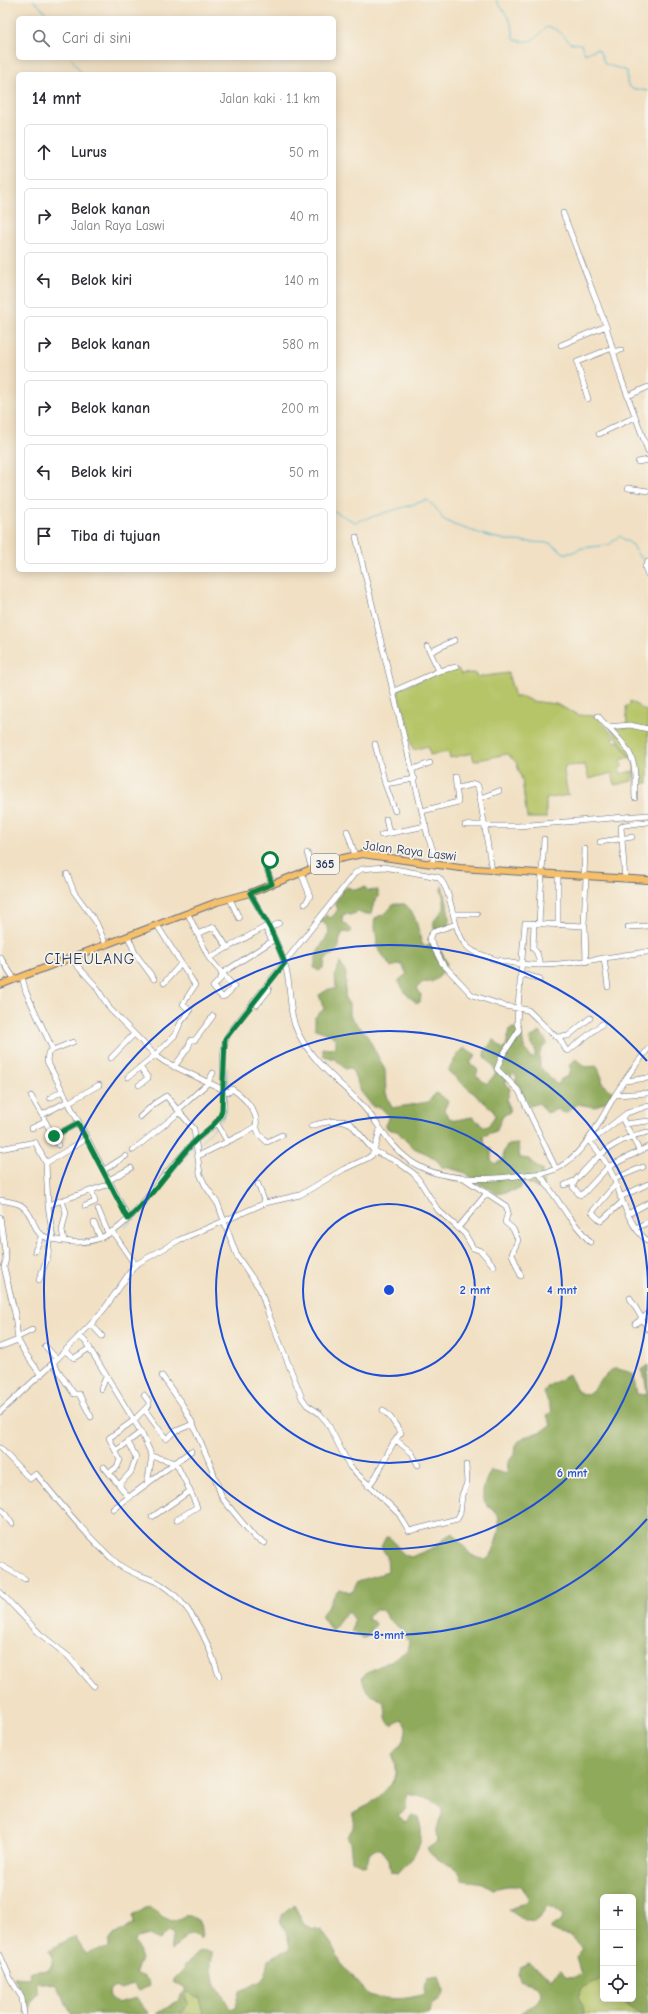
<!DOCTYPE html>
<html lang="id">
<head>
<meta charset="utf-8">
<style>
  :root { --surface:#fff; --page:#f7f7f7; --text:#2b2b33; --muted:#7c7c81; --line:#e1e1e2 }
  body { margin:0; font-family:"Comic Neue",sans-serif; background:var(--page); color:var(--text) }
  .controls { position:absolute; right:12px; bottom:12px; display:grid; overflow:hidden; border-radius:6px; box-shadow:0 2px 10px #0003 }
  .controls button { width:36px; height:36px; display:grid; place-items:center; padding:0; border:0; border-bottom:1px solid var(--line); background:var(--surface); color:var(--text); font:20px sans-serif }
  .stop { position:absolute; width:12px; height:12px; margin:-9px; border:3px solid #0b8043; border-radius:50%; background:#fff }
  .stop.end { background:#0b8043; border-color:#fff; box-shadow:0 1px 4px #0008 }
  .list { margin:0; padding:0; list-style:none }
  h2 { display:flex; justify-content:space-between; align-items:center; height:52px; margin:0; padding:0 16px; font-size:17px }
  h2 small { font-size:13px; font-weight:400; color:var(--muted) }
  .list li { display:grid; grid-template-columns:26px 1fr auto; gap:12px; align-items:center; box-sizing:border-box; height:56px; margin:0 8px 8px; padding:0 8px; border:1px solid var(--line); border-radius:6px }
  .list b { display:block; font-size:15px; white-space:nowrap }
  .list p { margin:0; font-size:13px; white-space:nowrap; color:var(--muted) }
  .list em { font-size:13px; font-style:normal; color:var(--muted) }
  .icon { flex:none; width:22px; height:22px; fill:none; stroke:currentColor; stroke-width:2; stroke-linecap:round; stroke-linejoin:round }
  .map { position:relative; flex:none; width:648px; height:2014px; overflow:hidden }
  .search { position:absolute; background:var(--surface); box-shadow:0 2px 10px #0003; left:16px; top:16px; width:320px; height:44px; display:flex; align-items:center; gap:10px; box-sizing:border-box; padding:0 14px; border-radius:6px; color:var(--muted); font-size:15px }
  .panel { position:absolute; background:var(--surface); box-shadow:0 2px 10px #0003; left:16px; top:72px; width:320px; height:500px; border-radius:6px }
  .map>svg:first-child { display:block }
</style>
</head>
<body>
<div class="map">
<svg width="648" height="2014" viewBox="0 0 648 2014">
  <rect width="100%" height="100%" fill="#f7f3e8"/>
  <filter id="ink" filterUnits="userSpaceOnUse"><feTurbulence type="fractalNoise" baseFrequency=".025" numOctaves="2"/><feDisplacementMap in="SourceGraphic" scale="8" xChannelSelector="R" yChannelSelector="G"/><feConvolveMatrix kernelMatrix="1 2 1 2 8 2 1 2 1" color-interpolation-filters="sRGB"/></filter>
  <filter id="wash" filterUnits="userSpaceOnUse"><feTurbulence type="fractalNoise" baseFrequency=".012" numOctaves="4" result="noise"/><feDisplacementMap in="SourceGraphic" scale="16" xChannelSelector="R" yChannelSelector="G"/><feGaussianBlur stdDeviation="0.9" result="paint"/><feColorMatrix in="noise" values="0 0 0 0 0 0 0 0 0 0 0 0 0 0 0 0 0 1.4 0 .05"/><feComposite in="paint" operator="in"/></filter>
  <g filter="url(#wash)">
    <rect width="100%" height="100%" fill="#f1e0c3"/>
    <path fill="#b6c567" stroke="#687a62" d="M458,669l3,5 13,-1 4,4 30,-4 7,24h8l8,4 25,3 22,11 18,1 19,21 -2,2 1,3 4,-1 12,16 -9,3 1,7 -3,1 2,6 12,-3 -1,10 -17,4 -3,-12 -23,6 -4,-14 -20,1 -1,6 4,23 -22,4v19h-19l-5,-38 -6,-18 -9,-8 -33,7 -2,-8 -22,5 -2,-6 -18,3 -2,-9 -15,4 -9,-41h-2l-5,-19 40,-17z
      M630,701l18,11v71l-13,-1 -1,-19 -23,-35 16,-1 -1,-21 4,-1z
      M603,1975v24h20l4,7 15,8h-58l-6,-17 3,-9 18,-8z
      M189,1992l12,8v6l3,8h-24l5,-4 2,-9 -2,-5z"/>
    <path fill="#90aa5c" stroke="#566c5d" d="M442,886l5,17 3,22 -15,5c-5,-10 4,-14 9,-21v-10l-3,-9z
      M347,887l8,3 10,-3 3,4 10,-1v7l-4,5 -3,12h-9l-3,-2 -9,3 -5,-1 -3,2 1,6 9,8 -2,3 -7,-1c-9,17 4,14 -18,27l-1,8 -5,4 -5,-3 3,-15 12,-20 -1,-6 -7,-6 5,-6 4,3 4,-3 4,-6 -4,-5 9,-14z
      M394,904h11c13,12 12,24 17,40l3,2 7,-3 4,7h4l7,13c-3,10 -12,22 -24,19l-6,6 4,7 -1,7 -3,1 -11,-9 -7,-12v-2l8,-6 -6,-10 -10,3 -15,-21c3,-10 -4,-18 -1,-28l11,-5z
      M340,963l6,10 -1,25 4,6v11l18,20 18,35 1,23 6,15 36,-6 8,-9 12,8 -4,9 5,8 7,2 16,-3 13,10 3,-1 7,-10 -2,-6 -45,-39 11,-19 6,-4 11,7 -6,8 8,7 -2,6 11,8 9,-11 -5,-10 -6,-5 -1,-6 10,-13 8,10 4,-3 4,-17 4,-1 7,4 3,15 7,11 4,-1v-8l-5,-7v-4l10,-6c13,16 4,9 0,21 -1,4 0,10 0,14l16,17h3l2,-5 7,-3 3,-6 -2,-5 7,-6 9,8 12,-1 5,12v5l11,9 -6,9 -13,6 -16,-3 -12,9 -5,-1 -3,-3 -11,4 -8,-10 -9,3 -15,-24 2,-5 -3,-4 -9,9 5,7 -3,11 3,12 -7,4 -7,15 -13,5 3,12 5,1v11l4,4 8,-4 1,-10 4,-5 10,-1 2,14 10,1 4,6 8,5 2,19 -7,-1 -11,-6h-3l-3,7 -23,5 -8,-6 -13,-5 -10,-10 -17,-5h-6c-7,-10 -14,-14 -25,-18 -8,-3 -15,-13 -21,-19 -5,-1 -9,0 -12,-6l3,-6 -1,-5 -7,-7h-7l-11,-14 -10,-23 -2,-2 -5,1 -10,-10 -11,-3 -2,-8 8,1 6,-3v-6l-6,-6 -15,-5v-12l9,-8 -5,-14 10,-6h7l-1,-14z
      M648,1365v649c-12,0 -19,-5 -25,-15h10v-102h-30v78l-4,5 -18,8 -3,9 5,9 1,8h-64l18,-13 3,-7c-2,-11 -13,-10 -21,-14l-2,-6 2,-7 8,-4 23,15 10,-8 5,7 6,1 9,-4 -5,-16 7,-10 -12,-12 -11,-2 -9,-4v-3l11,-8 1,-4 -9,-7 -7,-2 -7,12 -6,4 -10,-2 -15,-10 19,-9v-4l-8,-11h-13l-14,3 -10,-6 -21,-3c-3,-18 -26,-15 -35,-31l10,-7 -1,-10 6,-18v-6l-11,-9 -24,-5 -1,15 -8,6 7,7 7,-7 6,2c9,26 -2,36 -18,54l-2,2 -7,-1 -2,-13 -8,-10c-17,-1 -9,10 -16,17l-13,-5 -2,-18 -3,-6 6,-9 1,-16 15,-7 11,-9 14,-15 2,-7 -3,-18c6,-11 21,-25 8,-36l-9,5c-10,-6 -4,-13 -8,-22 -13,-11 -18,-6 -22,-26 9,-8 18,-11 29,-16 5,-2 10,-7 16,-10l2,-10 -8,-12 -12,-9 -7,-10h-7l-7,6v3l6,3 1,3 -9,13h-3l-11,-7 2,-11 -6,-8 -7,6 -7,12h-3l-10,-14 16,-25 3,-2 10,3 3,-1 5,-10 30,-9 -1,-16 -6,-9 5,-10c9,-1 11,18 25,20l24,-10 12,-11 6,-3 18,22 14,4 6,-3c4,-12 13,-32 5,-44 -19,-10 -14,-25 -5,-42l16,4 1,-12 6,-7 1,-10 9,-8 19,-6 8,-6 -4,-9 5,-5 -8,-18 4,-7 21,-11 9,17 8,3c11,-7 18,-22 30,-27 7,3 12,3 17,6l4,20 10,1 -1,-11 -4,-15z
      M294,1905l10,20 7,3 10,2 11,15 8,17 29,33c16,5 40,5 56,-1l-1,-7 3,-9 12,-2c4,15 9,19 -7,28l-2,10h-226l-3,-8v-6l-2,-3 -3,1 -7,-6 -4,4 3,8 -8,10h-23l22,-14 2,-6 5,-4 -3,-4 -9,-3 -1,-3 9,-9 2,-6c13,-6 11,-17 28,-13 1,7 -2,12 -1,19 2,11 14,27 19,38l6,-2 4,-16 21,-10 4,-5 3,-17 22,-10 -3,-16 -7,-12 2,-6z
      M149,1906l14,11 9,4c14,-4 14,-10 28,1l2,15 -2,2 -5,-5h-7l-17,17c-2,-7 4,-13 2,-20l-6,1 -7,8 -10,-5 -13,3 -2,3 6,18 -5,13 1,2 6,1 5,5 1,6 -10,5 -7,-7 -11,6 -6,-3 -6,4 1,6 8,6 18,-5 13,16h-77l-16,-29 -14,-3 -7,1 3,11 -7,7 -2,12 -3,1 -1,-13 -11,-24 15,1 1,-6 19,-2 4,-9 -4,-11c9,-4 17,-11 26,-13l10,16 23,-5 2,-8 4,-5 20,-12 -1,-7z"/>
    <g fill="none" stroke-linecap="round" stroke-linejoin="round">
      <path stroke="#54b8d3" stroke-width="1" d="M33,0l19,18
        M496,0c7,10 19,24 17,37l2,3c19,3 17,1 30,-12 10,-3 20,8 25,15l11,1 4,10 11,-5 3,1 6,14 22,7v12l4,5 17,3
        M71,58l11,16
        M334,511l21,11 72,-22 9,8 7,11 11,6 34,11 23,5 39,2 14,10h7l11,-5 27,-3 10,-9 14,9 5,10 8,7
        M227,1088v-21
        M226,1100l1,-7
        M220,1122l4,-5 2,-12
        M198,1144l18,-18
        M125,1227c27,-22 44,-55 70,-80"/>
    </g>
  </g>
  <g filter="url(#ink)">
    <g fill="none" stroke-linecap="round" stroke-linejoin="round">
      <g stroke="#666d81" stroke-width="6">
        <path id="minor" d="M563,213l43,113 15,52 27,73
          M561,345l45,-19
          M613,352l8,-2
          M628,396l20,-9
          M588,399l-11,-37 35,-14
          M599,434l36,-17
          M638,462l10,-2
          M628,488l20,3
          M356,537l72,300 6,16 -2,12
          M648,562l-3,5 3,8
          M427,646l3,6
          M439,671l17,-4
          M394,691l45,-20 -9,-19 25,-12
          M598,716c12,15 33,30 36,50 2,10 0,21 1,32
          M607,727l23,-2 18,4
          M375,744l10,40 30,-5
          M413,769l17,-6
          M385,784l10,27
          M457,788l19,-4 2,2 14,85
          M480,798l19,-7
          M422,811l36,-9 -3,-25
          M386,819l3,14
          M465,825h20
          M485,826h33l130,-11
          M347,831l8,24
          M381,835l45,-9
          M600,842l32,-5
          M307,853l5,16
          M271,860l-5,4v2l6,18
          M328,862l4,9
          M301,873l9,23 -5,8
          M67,874l7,18 22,30 10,23
          M558,874v51
          M584,876l1,-27
          M625,879l-4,-52 3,-2 24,-3
          M250,893c14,25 29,49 36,76 6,22 2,44 12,64 15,29 38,46 60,68 19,18 29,43 51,59 31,23 79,20 115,15 13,-1 28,-2 39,-10 24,-16 38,-46 52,-70 10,-16 21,-31 33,-46
          M230,899l9,19
          M188,914l21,44 25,29 -9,9 -3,1 -9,-10 10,-11
          M453,914h24
          M534,923l-1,25 4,5 3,11
          M539,923l5,-84
          M456,924l-23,8 -4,6 13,25 30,32 33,11 23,4 28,27 12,-1 22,-18
          M585,926l1,36
          M628,927l20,-1
          M270,928l9,-5
          M197,934l17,-7 13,20
          M128,936l7,17 19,26
          M0,957l15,23
          M209,958l56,-31 7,14 -51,33
          M604,958l4,29
          M71,959l24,26 15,24 45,46 10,7 59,28 5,2 3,-3c11,7 27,23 24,37l-13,8 -45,22
          M522,974l18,5
          M22,977l4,15 27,58 -5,3 -1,8 82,158
          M164,983l17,-19
          M257,1005l12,-15 -2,-5
          M559,1038l7,12 2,1 34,-27
          M53,1050l20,-8
          M111,1058l23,-24
          M174,1067l14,-19 3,-8h4l18,-24
          M128,1077l27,-22 20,-20 6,-13 9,-11 -7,-7 12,-19 -38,-60
          M625,1081l23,-3
          M208,1082l5,-9
          M139,1085l9,-7 -8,-11
          M615,1095l33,-2
          M31,1096l11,19 26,-14
          M50,1098l12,-7
          M69,1102l30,-17
          M178,1110l31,-28
          M140,1117l15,-14 11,-7 28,33 6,45 5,11 13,19 6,17 41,-18 35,-8 44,-26 24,-11 4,-3 5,-13 3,-13
          M622,1118l17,32
          M45,1121l13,24
          M216,1122l11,19
          M625,1124l23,-3
          M256,1126l3,8 8,8 15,-7
          M311,1126c10,-3 31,-8 40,-2l23,27 22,10 17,12 6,7 19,30 27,24 8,14 8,3 13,15
          M32,1128l13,-6 -1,-3
          M648,1132c-27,5 -47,19 -65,40 -4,4 -10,9 -10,15l7,8 3,-1 25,-27 40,-20
          M54,1136l24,-13
          M588,1140l2,2 37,-29 21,-7
          M590,1142c10,10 18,23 24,36 8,21 15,49 34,63
          M0,1149l35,-7 11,21
          M133,1150l47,-38
          M556,1169l-37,-78 -22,-22 5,-13 17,-26 -2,-7 1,-16 7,-84 59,3 2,-49
          M104,1170l22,-14
          M539,1173l30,44 21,25
          M462,1177l44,29 2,6 -3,10 8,7 5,11 -6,14 9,22
          M614,1179l29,-12
          M109,1180l22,-12
          M258,1184l7,19
          M616,1184l-24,28 9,9 21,-19
          M565,1185l9,-4
          M620,1197l28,-13
          M0,1200c20,3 26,4 34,24 2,3 3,8 6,10 8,6 23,7 33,8 43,3 66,-35 89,-64 10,-12 20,-23 30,-34 8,-9 26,-19 30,-30 6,-23 -5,-62 7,-81l126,-160 7,-4 22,-2 54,10c15,13 13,49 27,67 5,7 13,10 20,12 53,20 110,1 163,-4
          M62,1201l4,11 -4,18 2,11
          M48,1205l62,-21
          M85,1206l10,-4 -3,-11
          M98,1209l10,24
          M628,1214l20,-11
          M0,1217l6,42 -2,8 11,47 3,26 7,13 16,22
          M94,1223l6,14
          M458,1228l29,-35
          M636,1228l12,-6
          M112,1231l23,34 44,-25 45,-19 13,35 23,33 8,24 34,85 5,7 12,8 8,9 23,45 49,47 10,17 48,-12 3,-5 2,-19 5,-12 -1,-18
          M53,1239l-5,-34 -2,-42 40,-24
          M35,1251l7,-16
          M39,1280l9,-24 1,-18
          M630,1298l18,31
          M91,1324l11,12
          M635,1324l13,-10
          M79,1336l6,5 56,91 11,24 -5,28
          M18,1337l14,-7
          M45,1346l12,13
          M0,1347l18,-7
          M65,1351l9,7 16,-10
          M53,1363l21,31h5l12,23
          M162,1376l20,28 11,20
          M101,1389l5,-12
          M145,1410l21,29 10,-8 17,-7 18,42 11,32 33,40 10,5
          M0,1412l53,-49 38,-39 14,-16 30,-43
          M396,1440l16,13 6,12
          M128,1442l8,15 -5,15 -12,13 10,13
          M0,1448l30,31 6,-5c26,31 51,63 82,90 13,11 30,12 44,21 31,20 47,58 57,91
          M116,1451l25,-19
          M152,1456l24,7 14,28 -38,26
          M104,1467l5,6
          M119,1485l-10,-12 8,-6 3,-7 -11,-22 24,-17 16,-16v-3l-5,-7
          M368,1486c15,-14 18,-38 33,-53l-11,-16 -7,-7
          M0,1509l3,2 9,13
          M113,1509l78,-58
          M176,1520l21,-13 -7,-16
          M0,1565l25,14
          M0,1592l40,42 28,22 26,30
          M0,1955l11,25 11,18 2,16"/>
      </g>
      <g stroke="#666d81" stroke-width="8">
        <path id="major" d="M0,985l217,-83 33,-9 84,-33 28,-6 98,14 188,12"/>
      </g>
      <use href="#minor" stroke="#fff" stroke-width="5"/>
      <use href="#major" stroke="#f6c06b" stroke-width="6"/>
    </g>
  </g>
  <g fill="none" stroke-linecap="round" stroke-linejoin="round" filter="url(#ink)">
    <path stroke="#0b8043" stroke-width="5" d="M54,1136l24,-13 50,96c26,-24 44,-55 68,-79 9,-9 24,-17 26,-30l3,-71 60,-76 -15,-35 -20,-35 22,-9 -6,-18v-2l4,-4"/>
  </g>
  <g fill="none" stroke="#1d4ed8" stroke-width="2">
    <circle cx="389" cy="1290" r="86"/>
    <circle cx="389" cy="1290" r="173"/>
    <path d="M648 1292A259 259 0 1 1 648 1288"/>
    <path d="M647 1519A345 345 0 1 1 647 1061"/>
  </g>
  <g text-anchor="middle" stroke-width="3.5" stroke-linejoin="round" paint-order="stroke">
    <rect fill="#f7f3e8" stroke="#5d6a87" stroke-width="1" x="311" y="854" width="28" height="20" rx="3"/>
    <g font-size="12" font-weight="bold" fill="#1b2f5e">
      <text x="325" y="868">365</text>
    </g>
    <g font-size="13" fill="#1b2f5e" stroke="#f7f3e8">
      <text transform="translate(410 850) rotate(7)" y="5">Jalan Raya Laswi</text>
    </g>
    <g font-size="15" letter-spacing="1" fill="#1b2f5e" stroke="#f7f3e8">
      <text x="90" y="964">CIHEULANG</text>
    </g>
  </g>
  <circle cx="389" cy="1290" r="6" fill="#1d4ed8" stroke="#f7f3e8" stroke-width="2"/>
  <g font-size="12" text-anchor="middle" font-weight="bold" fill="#1d4ed8" stroke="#f7f3e8" stroke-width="3.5" stroke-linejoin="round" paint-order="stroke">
    <text x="475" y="1294">2 mnt</text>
    <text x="562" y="1294">4 mnt</text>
    <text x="572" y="1477">6 mnt</text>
    <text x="389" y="1639">8 mnt</text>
  </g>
</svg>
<div class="controls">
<button>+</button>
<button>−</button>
<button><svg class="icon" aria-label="locate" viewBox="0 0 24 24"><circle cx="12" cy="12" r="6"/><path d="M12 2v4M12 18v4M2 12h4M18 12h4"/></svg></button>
</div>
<div class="stop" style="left:270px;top:860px"></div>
<div class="stop end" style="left:54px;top:1136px"></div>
<div class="search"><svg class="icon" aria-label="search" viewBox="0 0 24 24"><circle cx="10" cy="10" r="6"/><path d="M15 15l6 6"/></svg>Cari di sini</div>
<section class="panel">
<h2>14 mnt<small>Jalan kaki · 1.1 km</small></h2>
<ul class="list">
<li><svg class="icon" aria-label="ahead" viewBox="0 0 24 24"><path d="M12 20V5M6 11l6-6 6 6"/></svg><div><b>Lurus</b></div><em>50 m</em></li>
<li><svg class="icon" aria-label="right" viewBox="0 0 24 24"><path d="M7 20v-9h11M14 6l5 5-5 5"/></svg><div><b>Belok kanan</b><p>Jalan Raya Laswi</p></div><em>40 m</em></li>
<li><svg class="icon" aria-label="left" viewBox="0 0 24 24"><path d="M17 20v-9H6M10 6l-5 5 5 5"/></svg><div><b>Belok kiri</b></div><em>140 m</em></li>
<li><svg class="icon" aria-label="right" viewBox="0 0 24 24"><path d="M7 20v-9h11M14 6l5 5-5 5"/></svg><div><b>Belok kanan</b></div><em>580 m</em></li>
<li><svg class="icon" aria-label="right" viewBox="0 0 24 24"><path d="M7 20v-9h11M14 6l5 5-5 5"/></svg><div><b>Belok kanan</b></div><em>200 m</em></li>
<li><svg class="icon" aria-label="left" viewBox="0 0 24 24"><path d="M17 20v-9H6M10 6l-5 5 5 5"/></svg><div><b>Belok kiri</b></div><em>50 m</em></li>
<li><svg class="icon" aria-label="arrive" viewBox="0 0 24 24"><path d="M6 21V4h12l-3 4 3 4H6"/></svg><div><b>Tiba di tujuan</b></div></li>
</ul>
</section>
</div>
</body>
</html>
